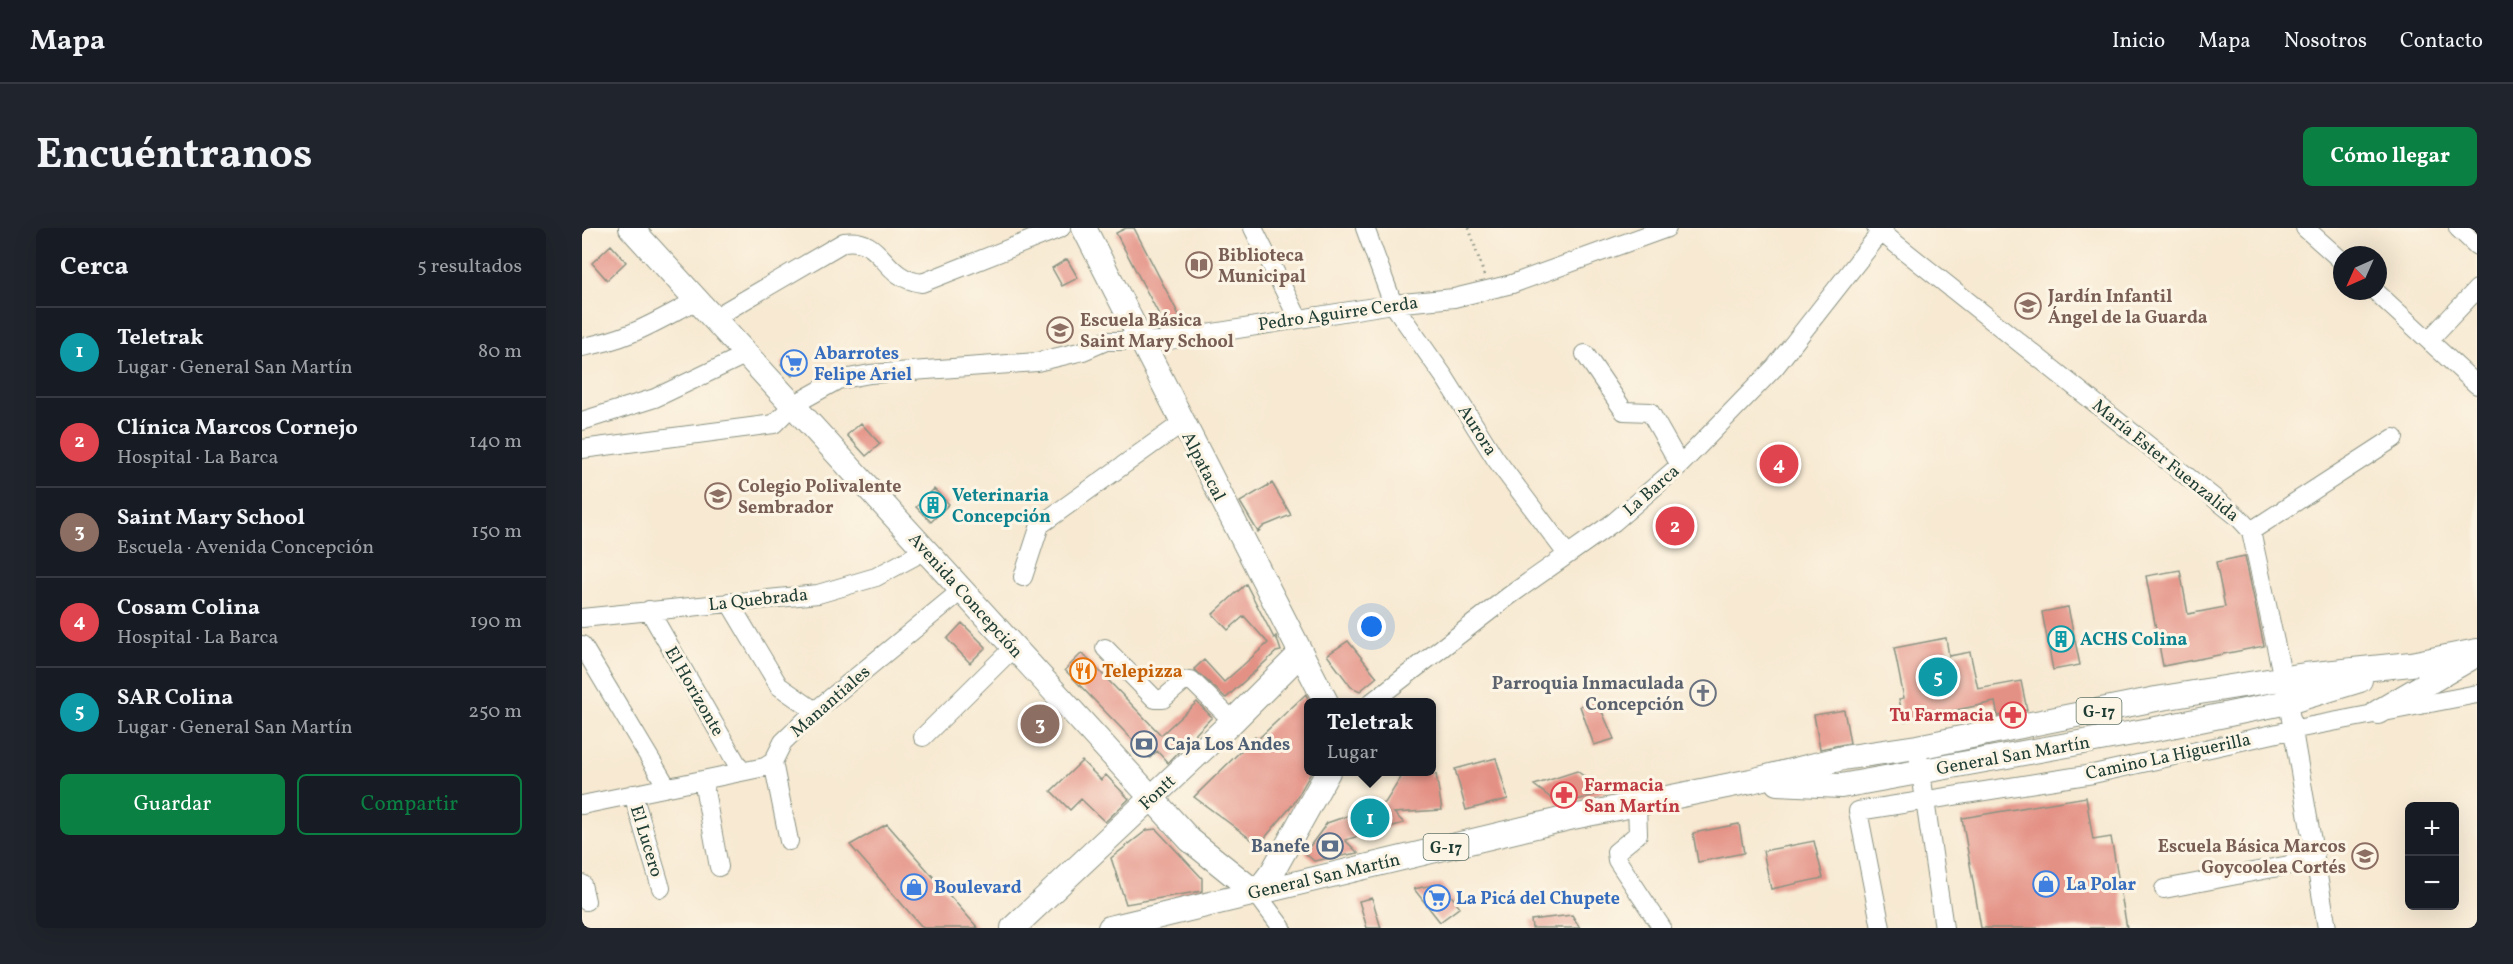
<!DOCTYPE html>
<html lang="es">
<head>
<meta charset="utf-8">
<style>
  :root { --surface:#171b24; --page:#20242c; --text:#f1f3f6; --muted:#9ea1a6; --line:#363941; --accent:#0b8043 }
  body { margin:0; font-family:Vollkorn,serif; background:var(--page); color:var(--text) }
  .controls { position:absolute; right:18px; bottom:18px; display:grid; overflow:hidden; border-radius:9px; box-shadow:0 6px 24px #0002 }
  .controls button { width:54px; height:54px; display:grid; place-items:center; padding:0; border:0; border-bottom:2px solid var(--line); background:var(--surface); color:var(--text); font:30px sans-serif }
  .compass { position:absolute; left:1751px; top:18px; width:54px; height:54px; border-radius:50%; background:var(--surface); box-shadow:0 6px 24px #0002; rotate:225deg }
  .you { position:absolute; left:790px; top:399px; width:21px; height:21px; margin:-15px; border:4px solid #fff; border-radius:50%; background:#1a73e8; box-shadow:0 0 0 9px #1a73e833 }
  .badge { display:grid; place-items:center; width:39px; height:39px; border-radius:50%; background:var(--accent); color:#fff; font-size:20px; font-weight:700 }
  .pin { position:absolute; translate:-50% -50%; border:3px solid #fff; box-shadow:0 2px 6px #0006 }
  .popup { position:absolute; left:722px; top:470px; width:132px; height:78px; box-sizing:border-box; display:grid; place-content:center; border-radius:9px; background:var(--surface); filter:drop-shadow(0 2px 4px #0005); font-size:20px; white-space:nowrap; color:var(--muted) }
  .popup b { font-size:22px; color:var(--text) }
  .popup::after { content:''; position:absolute; left:50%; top:100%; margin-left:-12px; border:12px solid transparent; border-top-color:var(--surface) }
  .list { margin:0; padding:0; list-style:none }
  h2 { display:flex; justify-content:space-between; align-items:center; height:78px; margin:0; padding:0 24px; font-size:26px }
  h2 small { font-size:20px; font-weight:400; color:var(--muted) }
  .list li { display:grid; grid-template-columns:39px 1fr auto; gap:18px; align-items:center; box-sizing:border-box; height:90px; padding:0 24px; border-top:2px solid var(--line) }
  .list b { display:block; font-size:22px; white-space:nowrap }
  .list p { margin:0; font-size:20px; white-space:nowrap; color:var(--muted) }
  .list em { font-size:20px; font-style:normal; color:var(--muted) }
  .actions { display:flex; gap:12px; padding:18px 24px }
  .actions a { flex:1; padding:14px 0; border:2px solid var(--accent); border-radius:9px; text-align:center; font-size:21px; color:var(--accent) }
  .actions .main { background:var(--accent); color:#fff }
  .map { position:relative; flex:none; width:1895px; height:700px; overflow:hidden; border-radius:9px }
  header { display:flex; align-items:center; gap:36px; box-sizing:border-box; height:84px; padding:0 30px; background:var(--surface); border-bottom:2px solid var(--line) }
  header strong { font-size:28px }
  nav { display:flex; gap:33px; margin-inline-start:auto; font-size:21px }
  .intro { display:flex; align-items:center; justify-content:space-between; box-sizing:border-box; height:144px; padding:0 36px }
  h1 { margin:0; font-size:42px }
  .button { padding:15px 27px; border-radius:9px; background:var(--accent); color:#fff; font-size:21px; font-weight:700 }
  main { display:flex; gap:36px; padding:0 36px }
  aside { flex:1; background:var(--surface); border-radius:9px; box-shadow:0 6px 24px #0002 }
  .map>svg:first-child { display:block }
</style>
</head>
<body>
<header>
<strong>Mapa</strong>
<nav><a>Inicio</a><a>Mapa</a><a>Nosotros</a><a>Contacto</a></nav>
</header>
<div class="intro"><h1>Encuéntranos</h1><a class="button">Cómo llegar</a></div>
<main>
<aside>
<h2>Cerca<small>5 resultados</small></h2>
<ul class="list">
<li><span class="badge" style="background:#0f9aa8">1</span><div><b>Teletrak</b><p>Lugar · General San Martín</p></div><em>80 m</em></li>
<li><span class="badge" style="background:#e0444e">2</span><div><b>Clínica Marcos Cornejo</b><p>Hospital · La Barca</p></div><em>140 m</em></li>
<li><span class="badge" style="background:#8d6e63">3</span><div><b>Saint Mary School</b><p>Escuela · Avenida Concepción</p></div><em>150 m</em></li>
<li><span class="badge" style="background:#e0444e">4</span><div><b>Cosam Colina</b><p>Hospital · La Barca</p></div><em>190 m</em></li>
<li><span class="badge" style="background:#0f9aa8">5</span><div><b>SAR Colina</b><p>Lugar · General San Martín</p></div><em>250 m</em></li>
</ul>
<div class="actions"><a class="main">Guardar</a><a>Compartir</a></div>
</aside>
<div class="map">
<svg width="1895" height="700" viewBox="0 0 1895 700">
  <rect width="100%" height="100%" fill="#fcf5e5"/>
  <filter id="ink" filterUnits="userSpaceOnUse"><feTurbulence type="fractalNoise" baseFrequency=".0167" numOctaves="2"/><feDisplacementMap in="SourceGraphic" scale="12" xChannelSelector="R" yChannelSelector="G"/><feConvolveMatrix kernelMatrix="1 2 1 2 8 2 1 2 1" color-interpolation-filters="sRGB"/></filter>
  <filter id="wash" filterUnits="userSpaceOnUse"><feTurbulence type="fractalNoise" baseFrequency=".008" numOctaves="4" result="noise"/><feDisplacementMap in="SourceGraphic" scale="24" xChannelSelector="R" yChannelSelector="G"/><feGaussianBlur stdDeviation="1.35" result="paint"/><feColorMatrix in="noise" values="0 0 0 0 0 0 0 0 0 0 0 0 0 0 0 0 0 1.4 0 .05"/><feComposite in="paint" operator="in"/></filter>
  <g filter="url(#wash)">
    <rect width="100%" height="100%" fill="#f7e9d2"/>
    <g id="blocks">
      <path fill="#e49185" d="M544,0h8l46,89 -15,9 -49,-93z
        M29,17l15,17 -19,18 -15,-17z
        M485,31l11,19 -16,8 -10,-18z
        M214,123l11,11 -15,14 -11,-12z
        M279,195l19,21 -14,12 -19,-21z
        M690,255l19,32 -27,11 -6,6 -18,-30z
        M352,261l15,15 -18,18 -15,-15z
        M1663,328l19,90 -101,20 -17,-90 34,-6 8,44 37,-7 -9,-45z
        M664,356l28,54 2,-2 5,15 -5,1 -50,46 -32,-29 10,-9 20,22 44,-39 -24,-27 -16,14 -15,-16z
        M1486,379l12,58 -27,5 -11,-58z
        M380,395l24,24 -16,16 -23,-24z
        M1364,410l3,18 21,-4 8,37 43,-8 6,29 -29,6 -3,-14 -91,19 -5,-22 5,-1 -10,-50z
        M766,413l29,36 -17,14 -9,-4 -24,-32z
        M500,425l79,82 36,-33 15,15 -44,46 -11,-12 -7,7 -85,-88z
        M724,466l2,5v72h4l-18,32 -35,42 -65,-48 61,-60 3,2z
        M1014,470l18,41 -20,6 -14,-39z
        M1262,482l6,33 -30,6 -6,-34z
        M914,530l12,41 -42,11 -11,-41z
        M500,533l19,19 5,-5 23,24 -24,23 -24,-23 -11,11 -19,-19z
        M823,543h27l-3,5 7,-2 6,36 -48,3 10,10 -59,17 13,13 -44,8 -9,-8 22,-30 58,-20z
        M995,543l28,21 -45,13 -26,-20z
        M1504,569l7,43 18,-3 16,91h-146l-19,-110z
        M305,596l91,104h-55l-73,-83z
        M1157,596l5,29 -46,9 -5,-29z
        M574,601l46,49v13l-76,13 -15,-46 36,-28z
        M1232,613l9,37 -52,11 -8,-38z
        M859,655l19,24 -20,15 -26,-33z
        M790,670l9,30h-14l-8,-27z
        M990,687l8,13h-48l-1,-8z"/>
    </g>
  </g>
  <g filter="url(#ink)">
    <use href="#blocks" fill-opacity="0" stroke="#8b9383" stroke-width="1.5"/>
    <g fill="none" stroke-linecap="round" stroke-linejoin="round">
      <g stroke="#8b9383" stroke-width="20">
        <path id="minor" d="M671,0l45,90
          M783,0l28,76 52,74 50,80 72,96
          M1294,0l362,289 13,14 37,171 39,226
          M1723,0l37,33
          M1876,0l19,18
          M1793,63l102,94
          M132,90l130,-76c41,-5 36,36 78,41l139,-55
          M1847,112l48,-51
          M0,119c48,-8 73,-25 115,-47
          M1003,126l39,57 26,1 30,53
          M0,193l73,-23 92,-44
          M0,221l192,-25 19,-19 45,-25 32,-6 167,-12 46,-11 23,-10h57l230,-37 61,-6 58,-14 155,-56
          M1669,303l143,-93
          M441,349l17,-52 142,-102
          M147,374l50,84 36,25
          M67,382l92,161
          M0,390l236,-24 58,-17 50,-27
          M0,417l85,142
          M523,420l50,51h8l21,-18 7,-1 42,41
          M790,474l137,-106 105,-74 66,-57 95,-98 109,-139
          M341,509l91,-90
          M1337,532l25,168
          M191,534l16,79
          M121,552l16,87
          M51,566l28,94
          M0,577l183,-38 8,-5 10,-20 32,-31 147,-121
          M1055,577l1,29 -22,18 1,8 45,68
          M0,656l4,17
          M1582,661l151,-29
          M674,665l26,35
          M1299,700l-23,-117 235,-37 198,-44 186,-36"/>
      </g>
      <g stroke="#8b9383" stroke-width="26">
        <path id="major" d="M49,0l559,612 66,53
          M502,0l242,474
          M1796,484l91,-53
          M1195,555l64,3 320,-58 127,-26 72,-22
          M674,665l17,-22 55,-99
          M431,700l220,-207 66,-66
          M528,700l463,-111 178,-36 92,-23 74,-11 239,-48 149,-24 106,-11 66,-13"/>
      </g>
      <path stroke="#8b9383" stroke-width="3" stroke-dasharray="1.5 4.5" stroke-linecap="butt" d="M887,0l15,47"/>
      <use href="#minor" stroke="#fff" stroke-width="18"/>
      <use href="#major" stroke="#fff" stroke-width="24"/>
    </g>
  </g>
  <defs>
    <g id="library-ring" transform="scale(1.35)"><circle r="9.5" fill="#fcf5e5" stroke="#8d6e63" stroke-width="1.5"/><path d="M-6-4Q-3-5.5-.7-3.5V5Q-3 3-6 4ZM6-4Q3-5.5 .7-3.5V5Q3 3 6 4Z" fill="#8d6e63"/></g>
    <g id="school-ring" transform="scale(1.35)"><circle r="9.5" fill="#fcf5e5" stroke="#8d6e63" stroke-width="1.5"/><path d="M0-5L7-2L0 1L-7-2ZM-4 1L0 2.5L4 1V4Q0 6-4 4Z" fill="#8d6e63"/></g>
    <g id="supermarket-ring" transform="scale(1.35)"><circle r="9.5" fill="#fcf5e5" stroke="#3f7fe0" stroke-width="1.5"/><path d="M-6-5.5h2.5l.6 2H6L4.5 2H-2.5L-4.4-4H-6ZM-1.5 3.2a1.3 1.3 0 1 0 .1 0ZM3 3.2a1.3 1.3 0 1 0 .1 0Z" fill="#3f7fe0"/></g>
    <g id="building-ring" transform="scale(1.35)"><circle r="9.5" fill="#fcf5e5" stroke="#0f9aa8" stroke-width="1.5"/><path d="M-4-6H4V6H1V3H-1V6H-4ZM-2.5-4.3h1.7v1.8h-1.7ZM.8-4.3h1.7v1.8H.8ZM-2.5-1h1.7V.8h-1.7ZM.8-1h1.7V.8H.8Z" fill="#0f9aa8"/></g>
    <g id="restaurant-ring" transform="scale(1.35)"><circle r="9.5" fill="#fcf5e5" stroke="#e8710a" stroke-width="1.5"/><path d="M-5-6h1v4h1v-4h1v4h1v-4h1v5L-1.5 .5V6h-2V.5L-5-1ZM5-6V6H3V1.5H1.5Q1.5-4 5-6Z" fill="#e8710a"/></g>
    <g id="church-ring" transform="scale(1.35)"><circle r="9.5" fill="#fcf5e5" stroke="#6b7280" stroke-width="1.5"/><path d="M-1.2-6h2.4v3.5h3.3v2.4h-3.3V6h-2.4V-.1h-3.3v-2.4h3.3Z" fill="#6b7280"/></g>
    <g id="pharmacy-ring" transform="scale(1.35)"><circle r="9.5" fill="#fcf5e5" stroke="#e0444e" stroke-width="1.5"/><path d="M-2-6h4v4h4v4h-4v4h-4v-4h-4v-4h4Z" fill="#e0444e"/></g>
    <g id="bank-ring" transform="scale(1.35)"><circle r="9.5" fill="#fcf5e5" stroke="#5c6f8a" stroke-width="1.5"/><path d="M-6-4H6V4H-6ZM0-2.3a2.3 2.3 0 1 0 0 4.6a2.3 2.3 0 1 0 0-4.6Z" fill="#5c6f8a"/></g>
    <g id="shop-ring" transform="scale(1.35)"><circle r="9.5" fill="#fcf5e5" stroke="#3f7fe0" stroke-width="1.5"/><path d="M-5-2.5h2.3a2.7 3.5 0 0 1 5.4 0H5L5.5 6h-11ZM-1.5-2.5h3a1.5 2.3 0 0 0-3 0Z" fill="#3f7fe0"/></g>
  </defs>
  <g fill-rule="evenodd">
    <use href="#library-ring" x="617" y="37"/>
    <use href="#school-ring" x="1446" y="78"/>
    <use href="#school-ring" x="478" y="102"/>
    <use href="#supermarket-ring" x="212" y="135"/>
    <use href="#school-ring" x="136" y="268"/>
    <use href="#building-ring" x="351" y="277"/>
    <use href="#building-ring" x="1479" y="411"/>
    <use href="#restaurant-ring" x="501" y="443"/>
    <use href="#church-ring" x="1121" y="465"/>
    <use href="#pharmacy-ring" x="1431" y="487"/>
    <use href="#bank-ring" x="562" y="516"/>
    <use href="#pharmacy-ring" x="982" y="567"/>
    <use href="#bank-ring" x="748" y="618"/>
    <use href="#school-ring" x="1783" y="628"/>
    <use href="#shop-ring" x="1464" y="656"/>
    <use href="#shop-ring" x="332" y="659"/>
    <use href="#supermarket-ring" x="855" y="670"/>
  </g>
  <g text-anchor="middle" stroke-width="6" stroke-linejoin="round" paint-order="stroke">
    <g fill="#fcf5e5" stroke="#617469" stroke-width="1.5">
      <rect x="1494.5" y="470" width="45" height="26" rx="4.5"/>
      <rect x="841.5" y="606" width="45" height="26" rx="4.5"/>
    </g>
    <g font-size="16" font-weight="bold" fill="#1f3d34">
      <text x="1517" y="489">G-17</text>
      <text x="864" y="625">G-17</text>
    </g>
    <g font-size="18" font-weight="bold" fill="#785e54" stroke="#fcf5e5" text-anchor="start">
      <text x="636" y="33">Biblioteca<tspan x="636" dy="21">Municipal</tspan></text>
      <text x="1466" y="74">Jardín Infantil<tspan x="1466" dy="21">Ángel de la Guarda</tspan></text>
      <text x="498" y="98">Escuela Básica<tspan x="498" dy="21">Saint Mary School</tspan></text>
      <text x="156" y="264">Colegio Polivalente<tspan x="156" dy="21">Sembrador</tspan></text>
      <text x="1764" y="624" text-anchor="end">Escuela Básica Marcos<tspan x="1764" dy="21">Goycoolea Cortés</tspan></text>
    </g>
    <g font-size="18" fill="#1f3d34" stroke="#fcf5e5">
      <text transform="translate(756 85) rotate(-8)" y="6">Pedro Aguirre Cerda</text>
      <text transform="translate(896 202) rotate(57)" y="6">Aurora</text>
      <text transform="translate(1584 232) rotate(39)" y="6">María Ester Fuenzalida</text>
      <text transform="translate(622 238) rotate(63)" y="6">Alpatacal</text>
      <text transform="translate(1069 262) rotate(-41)" y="6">La Barca</text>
      <text transform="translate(384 367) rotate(48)" y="6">Avenida Concepción</text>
      <text transform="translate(176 371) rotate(-6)" y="6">La Quebrada</text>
      <text transform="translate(113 463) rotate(60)" y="6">El Horizonte</text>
      <text transform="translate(248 473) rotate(-41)" y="6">Manantiales</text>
      <text transform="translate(1431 527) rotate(-10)" y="6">General San Martín</text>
      <text transform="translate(1586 528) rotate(-12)" y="6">Camino La Higuerilla</text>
      <text transform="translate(575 564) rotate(-43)" y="6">Fontt</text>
      <text transform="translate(65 613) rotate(73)" y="6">El Lucero</text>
      <text transform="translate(742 648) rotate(-13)" y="6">General San Martín</text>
    </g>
    <g font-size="18" font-weight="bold" fill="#366cbe" stroke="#fcf5e5" text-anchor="start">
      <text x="232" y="131">Abarrotes<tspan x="232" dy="21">Felipe Ariel</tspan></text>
      <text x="1484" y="662">La Polar</text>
      <text x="352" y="665">Boulevard</text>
      <text x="874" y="676">La Picá del Chupete</text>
    </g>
    <g font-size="18" font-weight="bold" fill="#0d838f" stroke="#fcf5e5" text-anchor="start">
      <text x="370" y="273">Veterinaria<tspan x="370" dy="21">Concepción</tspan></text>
      <text x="1498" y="417">ACHS Colina</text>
    </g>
    <g font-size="18" font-weight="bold" fill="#c56008" stroke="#fcf5e5" text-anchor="start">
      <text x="520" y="449">Telepizza</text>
    </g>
    <g font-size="18" font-weight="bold" fill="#5b616d" stroke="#fcf5e5" text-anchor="end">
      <text x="1102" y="461">Parroquia Inmaculada<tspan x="1102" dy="21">Concepción</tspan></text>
    </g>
    <g font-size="18" font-weight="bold" fill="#be3a42" stroke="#fcf5e5" text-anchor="end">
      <text x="1412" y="493">Tu Farmacia</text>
      <text x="1002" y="563" text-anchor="start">Farmacia<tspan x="1002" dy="21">San Martín</tspan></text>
    </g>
    <g font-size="18" font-weight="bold" fill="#4e5e75" stroke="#fcf5e5" text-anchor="start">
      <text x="582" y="522">Caja Los Andes</text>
      <text x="728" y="624" text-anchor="end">Banefe</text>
    </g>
  </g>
</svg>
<div class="controls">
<button>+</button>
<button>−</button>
</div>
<svg class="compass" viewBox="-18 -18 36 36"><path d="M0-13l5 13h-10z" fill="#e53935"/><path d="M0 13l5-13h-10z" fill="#9ea1a6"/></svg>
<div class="you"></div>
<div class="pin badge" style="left:788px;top:590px;background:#0f9aa8">1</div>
<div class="popup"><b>Teletrak</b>Lugar</div>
<div class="pin badge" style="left:1093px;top:298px;background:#e0444e">2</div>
<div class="pin badge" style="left:458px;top:496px;background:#8d6e63">3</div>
<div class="pin badge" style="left:1197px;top:236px;background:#e0444e">4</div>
<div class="pin badge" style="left:1356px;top:449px;background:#0f9aa8">5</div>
</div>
</main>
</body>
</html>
